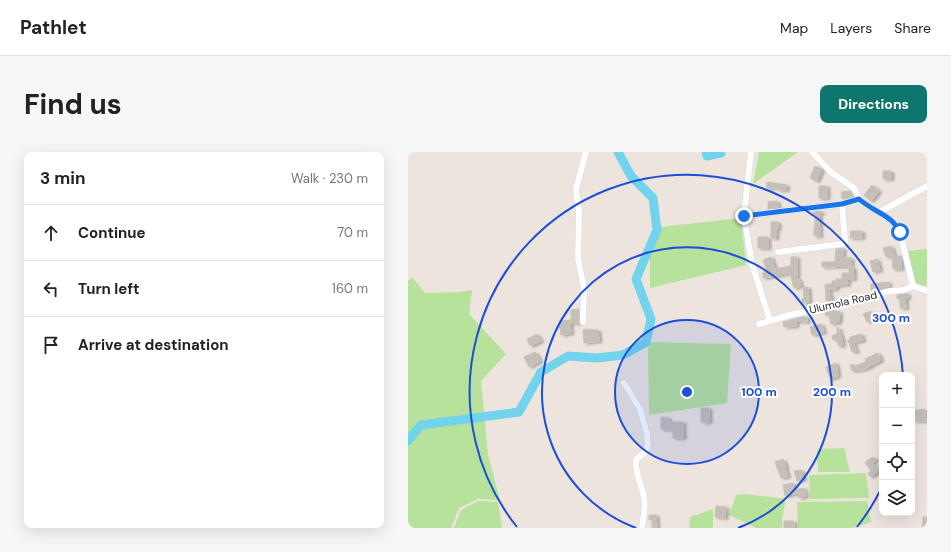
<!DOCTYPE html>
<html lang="en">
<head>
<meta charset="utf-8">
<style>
  :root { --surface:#fff; --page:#f6f6f6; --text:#222; --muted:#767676; --line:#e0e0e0; --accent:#0f766e }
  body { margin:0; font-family:"DM Sans",sans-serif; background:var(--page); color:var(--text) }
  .controls { position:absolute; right:12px; bottom:12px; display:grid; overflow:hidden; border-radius:8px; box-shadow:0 4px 16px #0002 }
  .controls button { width:36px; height:36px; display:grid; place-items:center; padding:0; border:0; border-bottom:1px solid var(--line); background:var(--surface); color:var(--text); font:20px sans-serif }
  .stop { position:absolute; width:12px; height:12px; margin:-9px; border:3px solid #1a73e8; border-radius:50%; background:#fff }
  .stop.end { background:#1a73e8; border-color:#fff; box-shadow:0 1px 4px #0008 }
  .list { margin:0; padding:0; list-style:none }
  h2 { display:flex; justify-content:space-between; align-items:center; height:52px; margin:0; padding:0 16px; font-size:17px }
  h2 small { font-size:13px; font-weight:400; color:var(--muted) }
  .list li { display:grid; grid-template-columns:26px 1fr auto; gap:12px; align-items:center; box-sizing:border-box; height:56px; padding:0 16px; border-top:1px solid var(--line) }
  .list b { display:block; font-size:15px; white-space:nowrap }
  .list em { font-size:13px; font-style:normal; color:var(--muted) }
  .icon { flex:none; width:22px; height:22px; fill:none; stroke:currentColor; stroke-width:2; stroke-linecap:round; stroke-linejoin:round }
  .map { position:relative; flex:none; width:519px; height:376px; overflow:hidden; border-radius:8px }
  header { display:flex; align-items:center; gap:24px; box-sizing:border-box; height:56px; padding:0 20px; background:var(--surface); border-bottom:1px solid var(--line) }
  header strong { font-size:19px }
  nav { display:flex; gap:22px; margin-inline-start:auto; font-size:14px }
  .intro { display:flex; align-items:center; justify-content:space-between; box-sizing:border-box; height:96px; padding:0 24px }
  h1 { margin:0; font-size:28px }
  .button { padding:10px 18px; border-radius:8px; background:var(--accent); color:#fff; font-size:14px; font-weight:700 }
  main { display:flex; gap:24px; padding:0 24px }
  aside { flex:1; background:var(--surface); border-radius:8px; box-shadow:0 4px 16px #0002 }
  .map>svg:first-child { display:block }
</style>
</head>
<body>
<header>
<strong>Pathlet</strong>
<nav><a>Map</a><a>Layers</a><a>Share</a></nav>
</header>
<div class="intro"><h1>Find us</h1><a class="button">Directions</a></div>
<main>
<aside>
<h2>3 min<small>Walk · 230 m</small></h2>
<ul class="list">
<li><svg class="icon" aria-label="ahead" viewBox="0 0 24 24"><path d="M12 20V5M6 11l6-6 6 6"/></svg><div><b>Continue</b></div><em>70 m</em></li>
<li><svg class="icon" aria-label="left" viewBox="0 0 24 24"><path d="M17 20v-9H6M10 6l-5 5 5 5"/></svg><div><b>Turn left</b></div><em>160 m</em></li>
<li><svg class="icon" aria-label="arrive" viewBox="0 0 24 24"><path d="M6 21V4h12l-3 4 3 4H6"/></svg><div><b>Arrive at destination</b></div></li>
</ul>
</aside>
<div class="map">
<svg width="519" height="376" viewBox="0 0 519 376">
  <defs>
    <filter id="shadow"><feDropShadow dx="3" dy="1.5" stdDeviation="1" flood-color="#0004"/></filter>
  </defs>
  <rect width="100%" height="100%" fill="#ede5dd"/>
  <path fill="#b7e29b" d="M351,0h39l-45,32z
    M333,66l5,47 -96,23v-32l10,-29z
    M519,97v37l-11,-2 -9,-33z
    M4,125l13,16 34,-1 13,-2 -3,24 37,40 -25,27 7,73 12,46 -22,-1 -19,9 -8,20h-43v-247z
    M240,190l83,2 -4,59 -78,12z
    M436,296l6,24h-32l-1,-23z
    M458,321l3,25 -59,1 -1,-24z
    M338,342l40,5 -4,21v8h-26l-27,-13 7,-20z
    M70,349l20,1 4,26h-48l7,-18z
    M459,349l4,21 -19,6h-54l-1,-26z
    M305,357v19h-24l1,-11z"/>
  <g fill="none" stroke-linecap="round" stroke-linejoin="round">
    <path stroke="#72d3ed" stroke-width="9" d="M298,0l1,4 14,-3v-1
      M0,289l13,-16 98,-13 22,-40 27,-16 29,2 26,-3 23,-13 5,-23 -15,-40 21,-49 -4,-32 -22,-22 -13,-24"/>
  </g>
  <path fill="#c5bfba" stroke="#c8c1b7" filter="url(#shadow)" d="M407,14l7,3 -5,12 -7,-3z
    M475,19h8v8h-8z
    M359,30l20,3 -1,5h-8v-2h-11z
    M464,33l7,6 -8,10 -7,-6z
    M411,34h8v12h-8z
    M442,39l3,5 -11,3 -1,-7z
    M369,49l1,6 -10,2v-7z
    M413,59l1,2h-3l1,23h-6v-9h1v-13h-2v-2z
    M363,70h7v7h-2v9h-5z
    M443,79h11v7h-12z
    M350,85h10v11h-10z
    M483,94l3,8 -8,3 -3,-9z
    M435,96v10h8v8l-29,1v-5h13l1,-13z
    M484,104h9v13h-8z
    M363,105l4,12 16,-3v-9h6v22h2l2,7 -7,2 -4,-15 -27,5v-6l4,-1 -4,-11z
    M469,107l3,11 -7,2 -3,-11z
    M441,115h4l1,12h-7l1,5 -12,2v3h-7l2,11 -5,1 -1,-17h7v-3h4v-2h6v-6h7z
    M481,130v5l-18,3v-6z
    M400,135l1,15 -6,1 -1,-4 2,-1 -1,-10z
    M499,141l1,5h-3l1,10h-6v-9h-3v-4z
    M171,157v14h-9l1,10 -10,2 -2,-14 12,-1v-10z
    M423,158l9,2 -1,10 -8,2 -2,-8 -4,-1 1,-4z
    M462,159l3,8 -6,3 -4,-8z
    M394,165h5v5l-11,-1v5l-12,1 -1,-5z
    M413,172l3,8 -12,3 -2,-8z
    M430,175l4,12 1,6 -5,1v-8l-5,2 -1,-4 5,-2v-6z
    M182,177v1h8l1,11 -15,2 -1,-13z
    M129,182l4,7 -11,5 -3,-7z
    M453,182l2,6 -10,3 4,8 -5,1 -4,-12h2v-3z
    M127,200l5,9 -11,6 -5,-10z
    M470,201l3,7 -16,9 -13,2 -2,-6 4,-1v2l12,-4 -1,-3z
    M428,211l2,13 -8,3 -4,-12z
    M293,256h8v14h-8z
    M516,257l2,12h-12l-2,-10z
    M253,265l8,1 -1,4h15v16h-10v-8l-12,-1z
    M465,305l3,3 -4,3 8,6 -5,5 -5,3 -2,-4 3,-2 -6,-9z
    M375,307l3,8 -1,1 3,8 -7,2 -6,-16z
    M393,318l3,9 -7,2 -3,-10z
    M385,331l1,7 10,-2 2,8 -7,2 -1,-5 -13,3 -2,-11z
    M308,354l10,1 -1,11 -10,-1z
    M241,363h7l1,13h-5v-8h-3z
    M515,365h4v11h-5z
    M376,369h10v7h-10z"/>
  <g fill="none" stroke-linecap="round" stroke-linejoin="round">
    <g stroke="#d3d7e3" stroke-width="7">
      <path id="minor" d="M343,0l-7,64 8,48 18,57
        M404,0l20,21 22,15 5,11 5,5 16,8 17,14 3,6 13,54
        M472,60l47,-26
        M336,64l98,-12 17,-5
        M370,100l64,-8 3,-2 -3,-38
        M175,170l1,-34 -6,-29 1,-47 -3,-23 10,-37
        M351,172l31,-9 43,-10 13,-4 10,-2 35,-8 13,-1 9,-4 14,5
        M216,231l16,26 7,25 1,11 -2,6 -10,9c-1,14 5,23 8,37 2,10 -1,21 -2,31"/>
    </g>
    <use href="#minor" stroke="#fff" stroke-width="6"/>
  </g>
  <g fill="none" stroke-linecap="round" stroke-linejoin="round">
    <path stroke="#1a73e8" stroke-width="5" d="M336,64l98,-12 17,-5c13,12 33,16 41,33"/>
  </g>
  <circle cx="279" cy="240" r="72" fill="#1d4ed8" fill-opacity=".12"/>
  <g fill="none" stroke="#1d4ed8" stroke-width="2">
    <circle cx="279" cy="240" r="72"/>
    <path d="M228 376A145 145 0 1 1 330 376"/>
    <path d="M473 337A217 217 0 0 1 449 375M109 375A217 217 0 1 1 495 223"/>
  </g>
  <g text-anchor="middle" stroke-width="4" stroke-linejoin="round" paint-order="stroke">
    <g font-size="11" fill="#2b2b2b" stroke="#fff">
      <text transform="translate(435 150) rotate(-13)" y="4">Ulumola Road</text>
    </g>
  </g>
  <circle cx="279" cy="240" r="6" fill="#1d4ed8" stroke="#fff" stroke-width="2"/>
  <g font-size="12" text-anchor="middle" font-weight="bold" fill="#1d4ed8" stroke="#fff" stroke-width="4" stroke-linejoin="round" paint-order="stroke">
    <text x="483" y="170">300 m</text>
    <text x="351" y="244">100 m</text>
    <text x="424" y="244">200 m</text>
  </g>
</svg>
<div class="controls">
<button>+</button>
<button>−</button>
<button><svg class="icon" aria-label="locate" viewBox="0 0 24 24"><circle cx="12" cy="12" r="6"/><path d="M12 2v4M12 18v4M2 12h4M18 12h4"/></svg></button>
<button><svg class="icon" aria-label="layers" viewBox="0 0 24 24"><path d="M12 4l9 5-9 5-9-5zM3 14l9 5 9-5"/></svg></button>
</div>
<div class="stop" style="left:492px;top:80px"></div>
<div class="stop end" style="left:336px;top:64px"></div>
</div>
</main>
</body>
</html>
